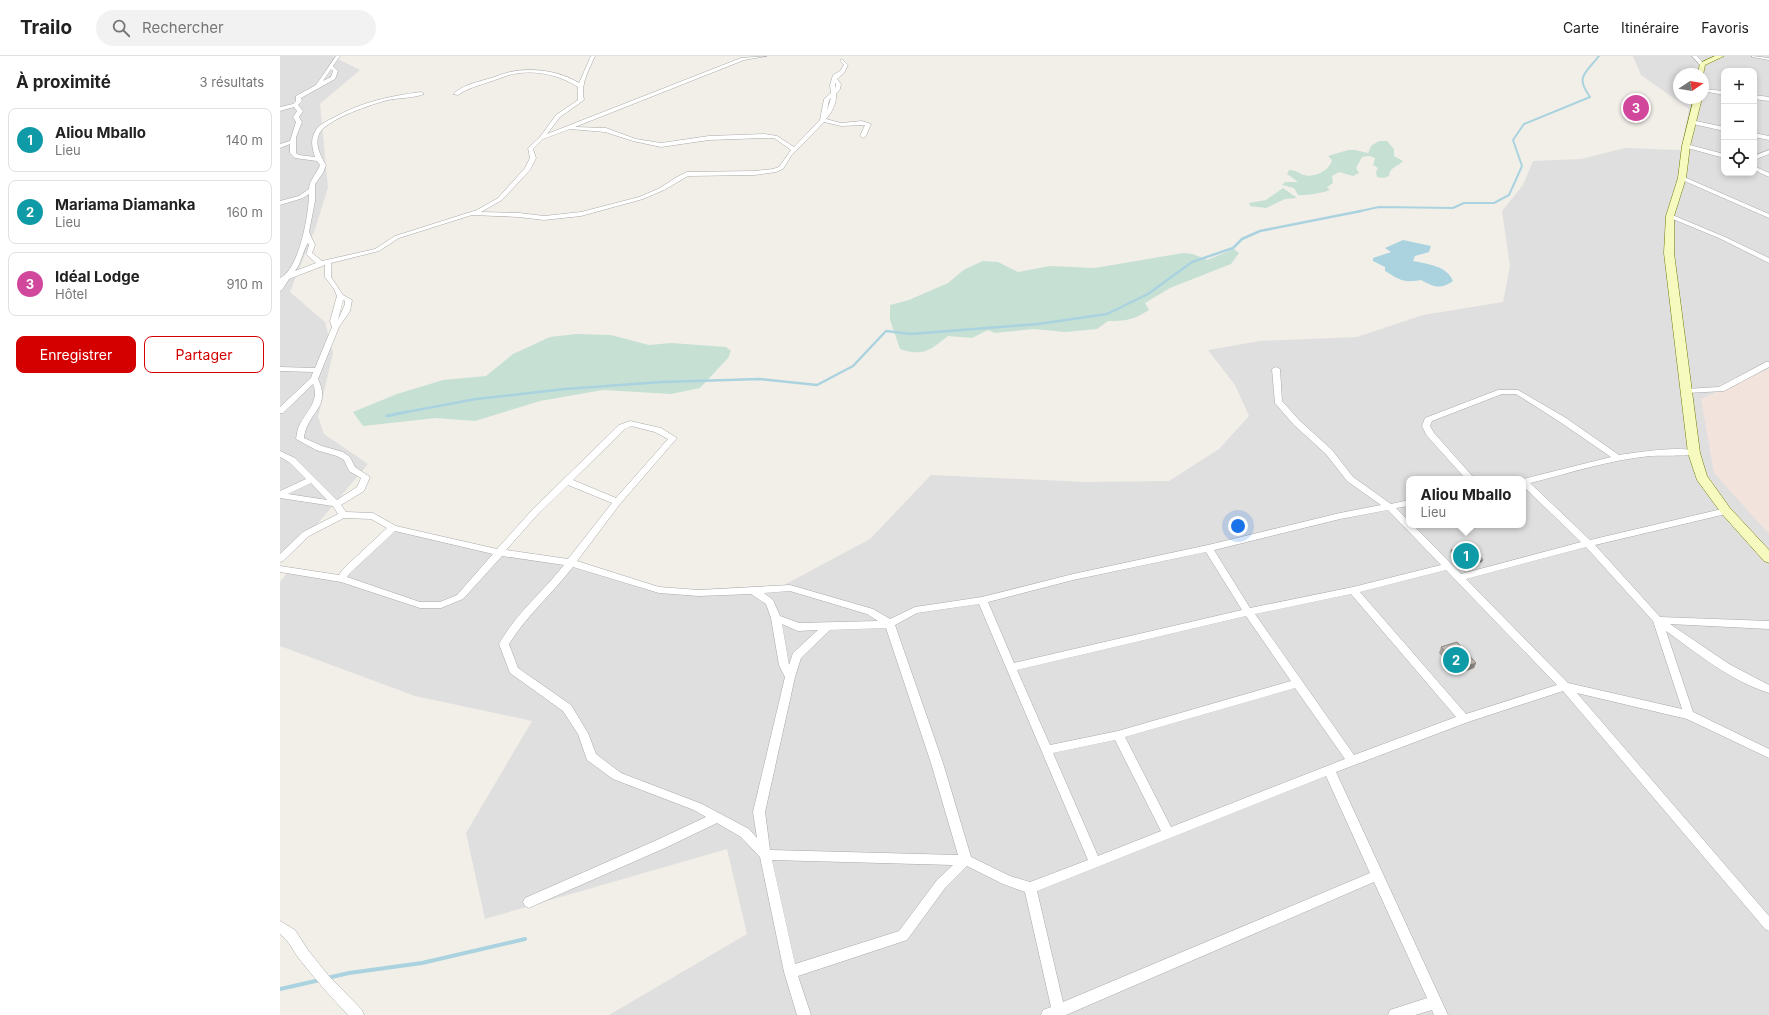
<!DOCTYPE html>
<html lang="fr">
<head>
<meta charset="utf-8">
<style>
  :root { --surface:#fff; --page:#f2f2f2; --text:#222; --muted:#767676; --line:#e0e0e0; --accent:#d40000 }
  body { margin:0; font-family:Inter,sans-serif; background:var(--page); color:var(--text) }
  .controls { position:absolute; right:12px; top:12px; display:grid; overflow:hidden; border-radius:8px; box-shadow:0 2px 6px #0003 }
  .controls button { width:36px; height:36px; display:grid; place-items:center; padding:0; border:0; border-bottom:1px solid var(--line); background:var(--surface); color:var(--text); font:20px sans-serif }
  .compass { position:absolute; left:1393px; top:12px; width:36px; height:36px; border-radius:50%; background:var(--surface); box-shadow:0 2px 6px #0003; rotate:78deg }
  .you { position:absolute; left:958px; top:470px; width:14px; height:14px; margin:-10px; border:3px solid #fff; border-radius:50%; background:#1a73e8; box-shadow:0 0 0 6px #1a73e833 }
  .badge { display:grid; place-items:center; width:26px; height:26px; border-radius:50%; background:var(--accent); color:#fff; font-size:13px; font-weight:700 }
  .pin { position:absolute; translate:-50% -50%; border:2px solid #fff; box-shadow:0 1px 4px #0006 }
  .popup { position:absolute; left:1126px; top:420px; width:120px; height:52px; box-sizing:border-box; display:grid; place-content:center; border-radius:8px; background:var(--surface); filter:drop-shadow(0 1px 3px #0005); font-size:13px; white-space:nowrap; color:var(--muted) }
  .popup b { font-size:15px; color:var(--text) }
  .popup::after { content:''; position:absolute; left:50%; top:100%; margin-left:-8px; border:8px solid transparent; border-top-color:var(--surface) }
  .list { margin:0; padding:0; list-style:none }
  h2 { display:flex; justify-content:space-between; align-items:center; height:52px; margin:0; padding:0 16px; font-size:17px }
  h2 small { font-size:13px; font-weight:400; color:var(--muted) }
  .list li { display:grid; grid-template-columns:26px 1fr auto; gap:12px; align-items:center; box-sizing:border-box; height:64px; margin:0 8px 8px; padding:0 8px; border:1px solid var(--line); border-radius:8px }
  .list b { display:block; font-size:15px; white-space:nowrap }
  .list p { margin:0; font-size:13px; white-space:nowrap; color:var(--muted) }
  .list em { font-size:13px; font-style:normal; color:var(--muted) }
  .actions { display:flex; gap:8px; padding:12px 16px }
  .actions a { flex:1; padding:9px 0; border:1px solid var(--accent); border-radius:8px; text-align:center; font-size:14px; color:var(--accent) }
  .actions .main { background:var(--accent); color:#fff }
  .icon { flex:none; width:22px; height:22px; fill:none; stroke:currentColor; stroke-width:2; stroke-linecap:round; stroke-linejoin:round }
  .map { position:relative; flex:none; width:1489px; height:959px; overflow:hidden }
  header { display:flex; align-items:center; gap:24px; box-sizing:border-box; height:56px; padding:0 20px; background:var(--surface); border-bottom:1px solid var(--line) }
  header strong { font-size:19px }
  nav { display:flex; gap:22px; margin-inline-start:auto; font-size:14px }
  .search { width:280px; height:36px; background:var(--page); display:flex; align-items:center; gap:10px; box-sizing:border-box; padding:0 14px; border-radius:22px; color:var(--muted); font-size:15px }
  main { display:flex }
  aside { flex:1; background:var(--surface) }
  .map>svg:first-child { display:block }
</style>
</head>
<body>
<header>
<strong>Trailo</strong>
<div class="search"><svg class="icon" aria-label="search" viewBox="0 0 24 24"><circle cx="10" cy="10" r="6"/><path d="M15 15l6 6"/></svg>Rechercher</div>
<nav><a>Carte</a><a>Itinéraire</a><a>Favoris</a></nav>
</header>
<main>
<aside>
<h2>À proximité<small>3 résultats</small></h2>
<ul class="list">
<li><span class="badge" style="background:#0f9aa8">1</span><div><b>Aliou Mballo</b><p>Lieu</p></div><em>140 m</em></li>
<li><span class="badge" style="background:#0f9aa8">2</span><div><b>Mariama Diamanka</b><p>Lieu</p></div><em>160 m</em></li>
<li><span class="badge" style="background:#d1479c">3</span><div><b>Idéal Lodge</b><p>Hôtel</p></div><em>910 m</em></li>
</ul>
<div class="actions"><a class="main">Enregistrer</a><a>Partager</a></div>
</aside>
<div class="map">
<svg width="1489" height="959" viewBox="0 0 1489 959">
  <rect width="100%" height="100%" fill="#f2efe9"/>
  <path fill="#e0dfdf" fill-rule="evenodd" d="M0,0h52l28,14 -40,34 8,84 -13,41 -25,63 35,30 8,31 -15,64 6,17 44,30 -69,82 -19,12z
    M1353,0h136v959h-1160l138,-81 -20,-85 -242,70 -19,-86 66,-112 -117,-25 -135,-50v-64l7,-9 57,6 50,-48 176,36 84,25 130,-7 86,-46 61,-64 154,7 84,-1 50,-32 30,-33 -14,-31 -27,-35 52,-9 97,-4 66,-22 80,-13 7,-36 -8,-55 21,-26 10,-24 48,-2 44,-11 56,2 8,-41 -48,-34zM1444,15h30v102h-30zM1399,18h24v24h-24zM1129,423h114v46h-114z"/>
  <path fill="#f3e3dd" d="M1489,313v165l-55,-61 -13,-74z"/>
  <path fill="#c6e0d4" d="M1099,85h8l7,8v7l9,5c-5,6 -14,6 -14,15l-5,2 -7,-1 -1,-5 2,-4 -5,-3 2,-7 -6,-2 -7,1 -6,11 3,5 -6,3 -14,-4 -7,4 1,7 -6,4 3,3c-7,3 -25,6 -32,5l-4,-7 -12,-3 3,-3h13l-11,-8 2,-4c7,0 9,3 15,5 11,3 26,-5 28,-15l-4,-4 20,-6h7l13,3 3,-7z
    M1003,132l14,10 -12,1 -19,9 -16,-2 -1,-3 17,-3z
    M954,193l5,4 -8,11 -61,24 -25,15 4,7c-16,10 -23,11 -41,11l-11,8 -32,3 -31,-3 -39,4 -7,-3 -16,8 -24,-2c-18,14 -24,21 -48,13l-10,-29v-15l19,-5 39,-17 17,-14 18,-8 15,1 20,10 32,-6 45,2 88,-15 10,1 14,6z
    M296,278l35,1 38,10 22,-2 55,4 5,4 -3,7 -28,30 -29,6 -68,-4 -63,11 -65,20 -39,-3 -73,8 -10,-14 44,-18 46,-14 43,-4 27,-22 37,-17z"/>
  <path fill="#aad3df" d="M1123,184l28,6 -2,6 -14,4 -2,5c15,3 34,5 40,20 -13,9 -19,6 -32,-1 -18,3 -21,0 -36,-9v-4l-12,-6v-3l18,-6 -6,-4z"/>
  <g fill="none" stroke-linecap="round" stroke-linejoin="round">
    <path stroke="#aad3df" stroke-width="2" d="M1076,156l23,-5 74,1 11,-5h30l15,-8 13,-29 -9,-26 11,-16 66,-27c-15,-21 -5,-23 9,-41"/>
    <path stroke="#aad3df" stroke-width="2.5" d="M121,357l75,-14 89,-10 97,-7 98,-3 57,6 36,-19 33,-35 25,3 127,-10 69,-10 41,-20 44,-32 41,-14 9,-9 18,-8 101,-20"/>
    <path stroke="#aad3df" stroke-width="3" d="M107,360l19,-4"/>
    <path stroke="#aad3df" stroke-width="4" d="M47,922l22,-5 73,-10 103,-24
      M0,933l40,-9"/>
    <g stroke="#a9a9a9" stroke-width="1">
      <path id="minor" d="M56,0h4l-7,10 5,5 -3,8 -34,19 1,3 -4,4 5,6 -4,6 3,5 -6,15v16l3,2 16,2c-3,-9 -5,-18 1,-27 4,-6 11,-9 17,-12 28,-16 57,-22 88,-26l3,2c-8,4 -27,4 -36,6 -16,4 -57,18 -67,31 -8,10 -1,25 5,34l-3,8 -8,11v17l-6,31 6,13 -3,8 10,8 53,-12 20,-13 82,-26 21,-12 27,-30 5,-10 -2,-10 12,-11 16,-22 22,-15v-13c-20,-13 -46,-18 -69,-12 -7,2 -13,5 -20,7 -11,4 -21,6 -31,13l-5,-1c9,-8 20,-11 31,-14 9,-2 17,-6 26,-8 22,-5 50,-1 69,11l12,-27h4c-6,14 -15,28 -11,44l-24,17 -13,17 194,-76 26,-2 -23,4 -169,67 31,1 30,11 25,4 48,-7 56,-2 12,2 17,11 26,-27 4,-21 7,-6 -1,-8 3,-10 7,-4 4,-6 -4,-5 2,-1 6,6 -4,8 -7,6 4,5 -1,5 -4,5c1,8 -4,19 -10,25l15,4 21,-2 9,3 -5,12 -3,2 -3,-2 5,-11 -24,1 -17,-4 -33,34 -8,13 -7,3 -21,3 -67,1 -24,14 -21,9 -62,17 -37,4 -25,-3 -47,-2 -73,23 -20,13 -48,12v14l12,18 9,5 -2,11 -11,16 -21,52c14,29 -11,33 -14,59l18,8 21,6 7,5 5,10 15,10 -6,14 -23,14 5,7 27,1 23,13 101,23 36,-40 86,-84 11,-4 31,7 16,10 -57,66 -43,57 82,26 40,3 91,-5 83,24 17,10 25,-12 67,-10 91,-23 135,-29 132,-32 41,-8 -34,-24 -21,-27 -32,-29 -19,-22 -3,-34 4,-2 4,2 2,32 18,20 32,29 21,27 38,27 18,-4v6l-13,2 13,13v4h4l48,49 120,-32 -58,-56v-7l88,-22 -51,-35 -44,-28h-14l-70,27 -2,5 4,7 41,46h-9l-39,-43 -5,-10 3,-8 73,-28h20l48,28 53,37c14,-2 70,-11 79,-2 -4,4 -39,2 -48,3 -41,4 -80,17 -120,27l60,57 136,-32 4,3 -4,3 -131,31 65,72 109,4v8l-99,-5 59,40 40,21v8c-38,-12 -71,-39 -103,-62l27,81 76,37v9l-82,-39 -110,-26 192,223v15l-4,-2 -202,-238 -95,31 -132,50 112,243h-14l-2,-5 -17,5h-27l2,-5 37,-12 -53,-116 -308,133h-25l2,-5 8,-3 -26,-115 -22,-8 -36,-18 -22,22 -38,52 -109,36 13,39h-14l-13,-43 -24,-115 -19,-20 -24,-14 -52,25 -132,58 -4,2 -4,-2 -2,-4 2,-4 132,-58 49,-23 -12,-7 -81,-31 -26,-19 -9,-26 -15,-23 -53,-38 -11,-29c18,-32 43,-51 65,-79l-62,-9 -39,43 -22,9h-21l-79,-26 -61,-10v-6l59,9 4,-6 44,-41 -16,-9 -27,-1 -35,18 -26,25 -3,1v-8l23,-22 35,-18 -5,-8 -53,-8v-7l26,-12 -17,-17 -9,-5v-6l15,7 42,42 20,-13 4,-9 -12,-7 -5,-11 -7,-4 -21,-6 -20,-11c1,-5 1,-10 4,-15 7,-13 20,-24 13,-40l-30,29h-3v-6l31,-29 2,-6 -33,-1v-4l35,1 17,-41 -2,-6 7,-25 -3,-7 -9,-12v-12l-36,14 -7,11 -2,1v-13c19,-8 29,-64 29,-84l-6,4 -23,7v-4l19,-5 10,-7c0,-8 8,-16 11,-24l-3,-4 -22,-3 -5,-5v-9l-10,4v-4l10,-3 6,-19 -3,-5 4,-6 -3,-4 -14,4v-4l13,-3 3,-3v-5l20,-11zM51,13l2,2 -2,6 -8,4zM555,27l1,1 -1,5zM551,42l-4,13 2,-11zM290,73l35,3 28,9 28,6 48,-7 56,-2h9l17,12 -12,17 -6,2 -18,2 -68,1 -12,6 -15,10 -21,9 -58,15 -37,4 -25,-3 -38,-1 21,-12 28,-30 6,-12 -3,-9 10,-10zM28,187l1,2 -3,9 10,9 -21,8c7,-9 7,-18 13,-28zM63,244l2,1v3l-7,16zM351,370l24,6 13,7 -52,59 -43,-18 52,-51zM31,427l16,17 -39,-6zM288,429l44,18 -44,56 -62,-9 33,-37zM1108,454l53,55 -88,22 -103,21 -36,-58 126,-31zM115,475l98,23 -36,41 -17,7h-20l-73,-25 3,-4zM1306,491l67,74 29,88 -114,-26 -102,-104zM926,496l36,58 -228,53 -26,-61 85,-22zM293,511l86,26 40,3 52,-2 15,10 5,14 8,47 6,12 -32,135 4,26 -8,-9 -47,-25 -81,-31 -25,-19 -8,-21 -17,-28 -53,-37 -9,-24c18,-29 43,-50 64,-77zM1166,514l111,115 -91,29 -106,-122zM510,535l77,23 11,7 -79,2 -19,-7 -7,-16 -9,-7zM1071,538l105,123 -102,38 -99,-141zM699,548l109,256 -58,22 -20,-6 -39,-19 -28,-94 -48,-138 22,-12zM966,560l45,65 -173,50 -68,14 -33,-75zM502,568l16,7 20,-1 -25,23 -4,12zM606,572l45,135 27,92 -188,-5 -5,-38 30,-135 6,-19 29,-28zM1015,632l50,71 -174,68 -46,-90zM835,684l46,91 -63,25 -45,-103zM1046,720l44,97 -307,129 -26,-111zM492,804l181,5 -16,15 -38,51 -104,33z
        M1412,0h5l7,8 -4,1z
        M1472,0l17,2v2l-17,-3z
        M1423,33l21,2v4l-21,-4z
        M1474,39l15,2v4l-15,-2z
        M1411,64l33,7v4l-35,-8v-2z
        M1474,77l15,3v4l-15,-3z
        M1406,88l38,10v4l-40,-11 -1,-1z
        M1489,94v4l-15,6v-4z
        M1474,110l15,7v4l-15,-7z
        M1400,121h4l85,37v4l-89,-39z
        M1390,158l55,23 44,21v5l-48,-24 -53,-22v-2z
        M1486,306h3v5l-45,24 -38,2 -4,-2 4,-2 33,-2z
        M0,865l15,9 13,20 20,25 34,35 2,5h-16c-17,-18 -32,-35 -47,-54 -8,-9 -11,-20 -21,-27z"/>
    </g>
    <g stroke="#707d05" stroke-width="1">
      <path id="secondary" d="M1435,0h9l-19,9 -2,10 -5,-1 2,-11z
        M1414,42h8l-12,48 -4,32 -12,38v37l26,200 7,23 23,32 39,42v13l-5,-2 -42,-47 -25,-34 -9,-27 -24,-200 2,-37 12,-38 4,-32z"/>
    </g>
    <use href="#minor" fill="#fff" fill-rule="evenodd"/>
    <use href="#secondary" fill="#f7fabf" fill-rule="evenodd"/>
  </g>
  <path fill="#aba49e" d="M1171,494l31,12 -9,3 -3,-3 -9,2 -11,-12z
    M1161,591l35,16 -2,5 -16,6 -19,-21z"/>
  <path fill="#8b8681" d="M1191,503l-1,3 -9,2 1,-2z
    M1203,504l-1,2 -9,3 1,-3z
    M1196,607l-2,5 -16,6 2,-6z"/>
  <path fill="#c7bfb8" stroke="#8b8681" d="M1189,489l14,15 -9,2 -3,-3 -9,3 -11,-12z
    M1177,586l19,21 -16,5 -19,-21z"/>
</svg>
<div class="controls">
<button>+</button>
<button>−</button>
<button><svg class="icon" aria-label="locate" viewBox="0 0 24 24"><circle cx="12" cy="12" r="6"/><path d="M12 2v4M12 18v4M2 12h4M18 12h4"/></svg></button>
</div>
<svg class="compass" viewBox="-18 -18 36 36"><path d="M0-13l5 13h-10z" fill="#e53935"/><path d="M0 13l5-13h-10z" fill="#767676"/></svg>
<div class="you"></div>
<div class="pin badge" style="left:1186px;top:500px;background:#0f9aa8">1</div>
<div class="popup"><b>Aliou Mballo</b>Lieu</div>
<div class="pin badge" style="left:1176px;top:604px;background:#0f9aa8">2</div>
<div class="pin badge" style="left:1356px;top:52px;background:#d1479c">3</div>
</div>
</main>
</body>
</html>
